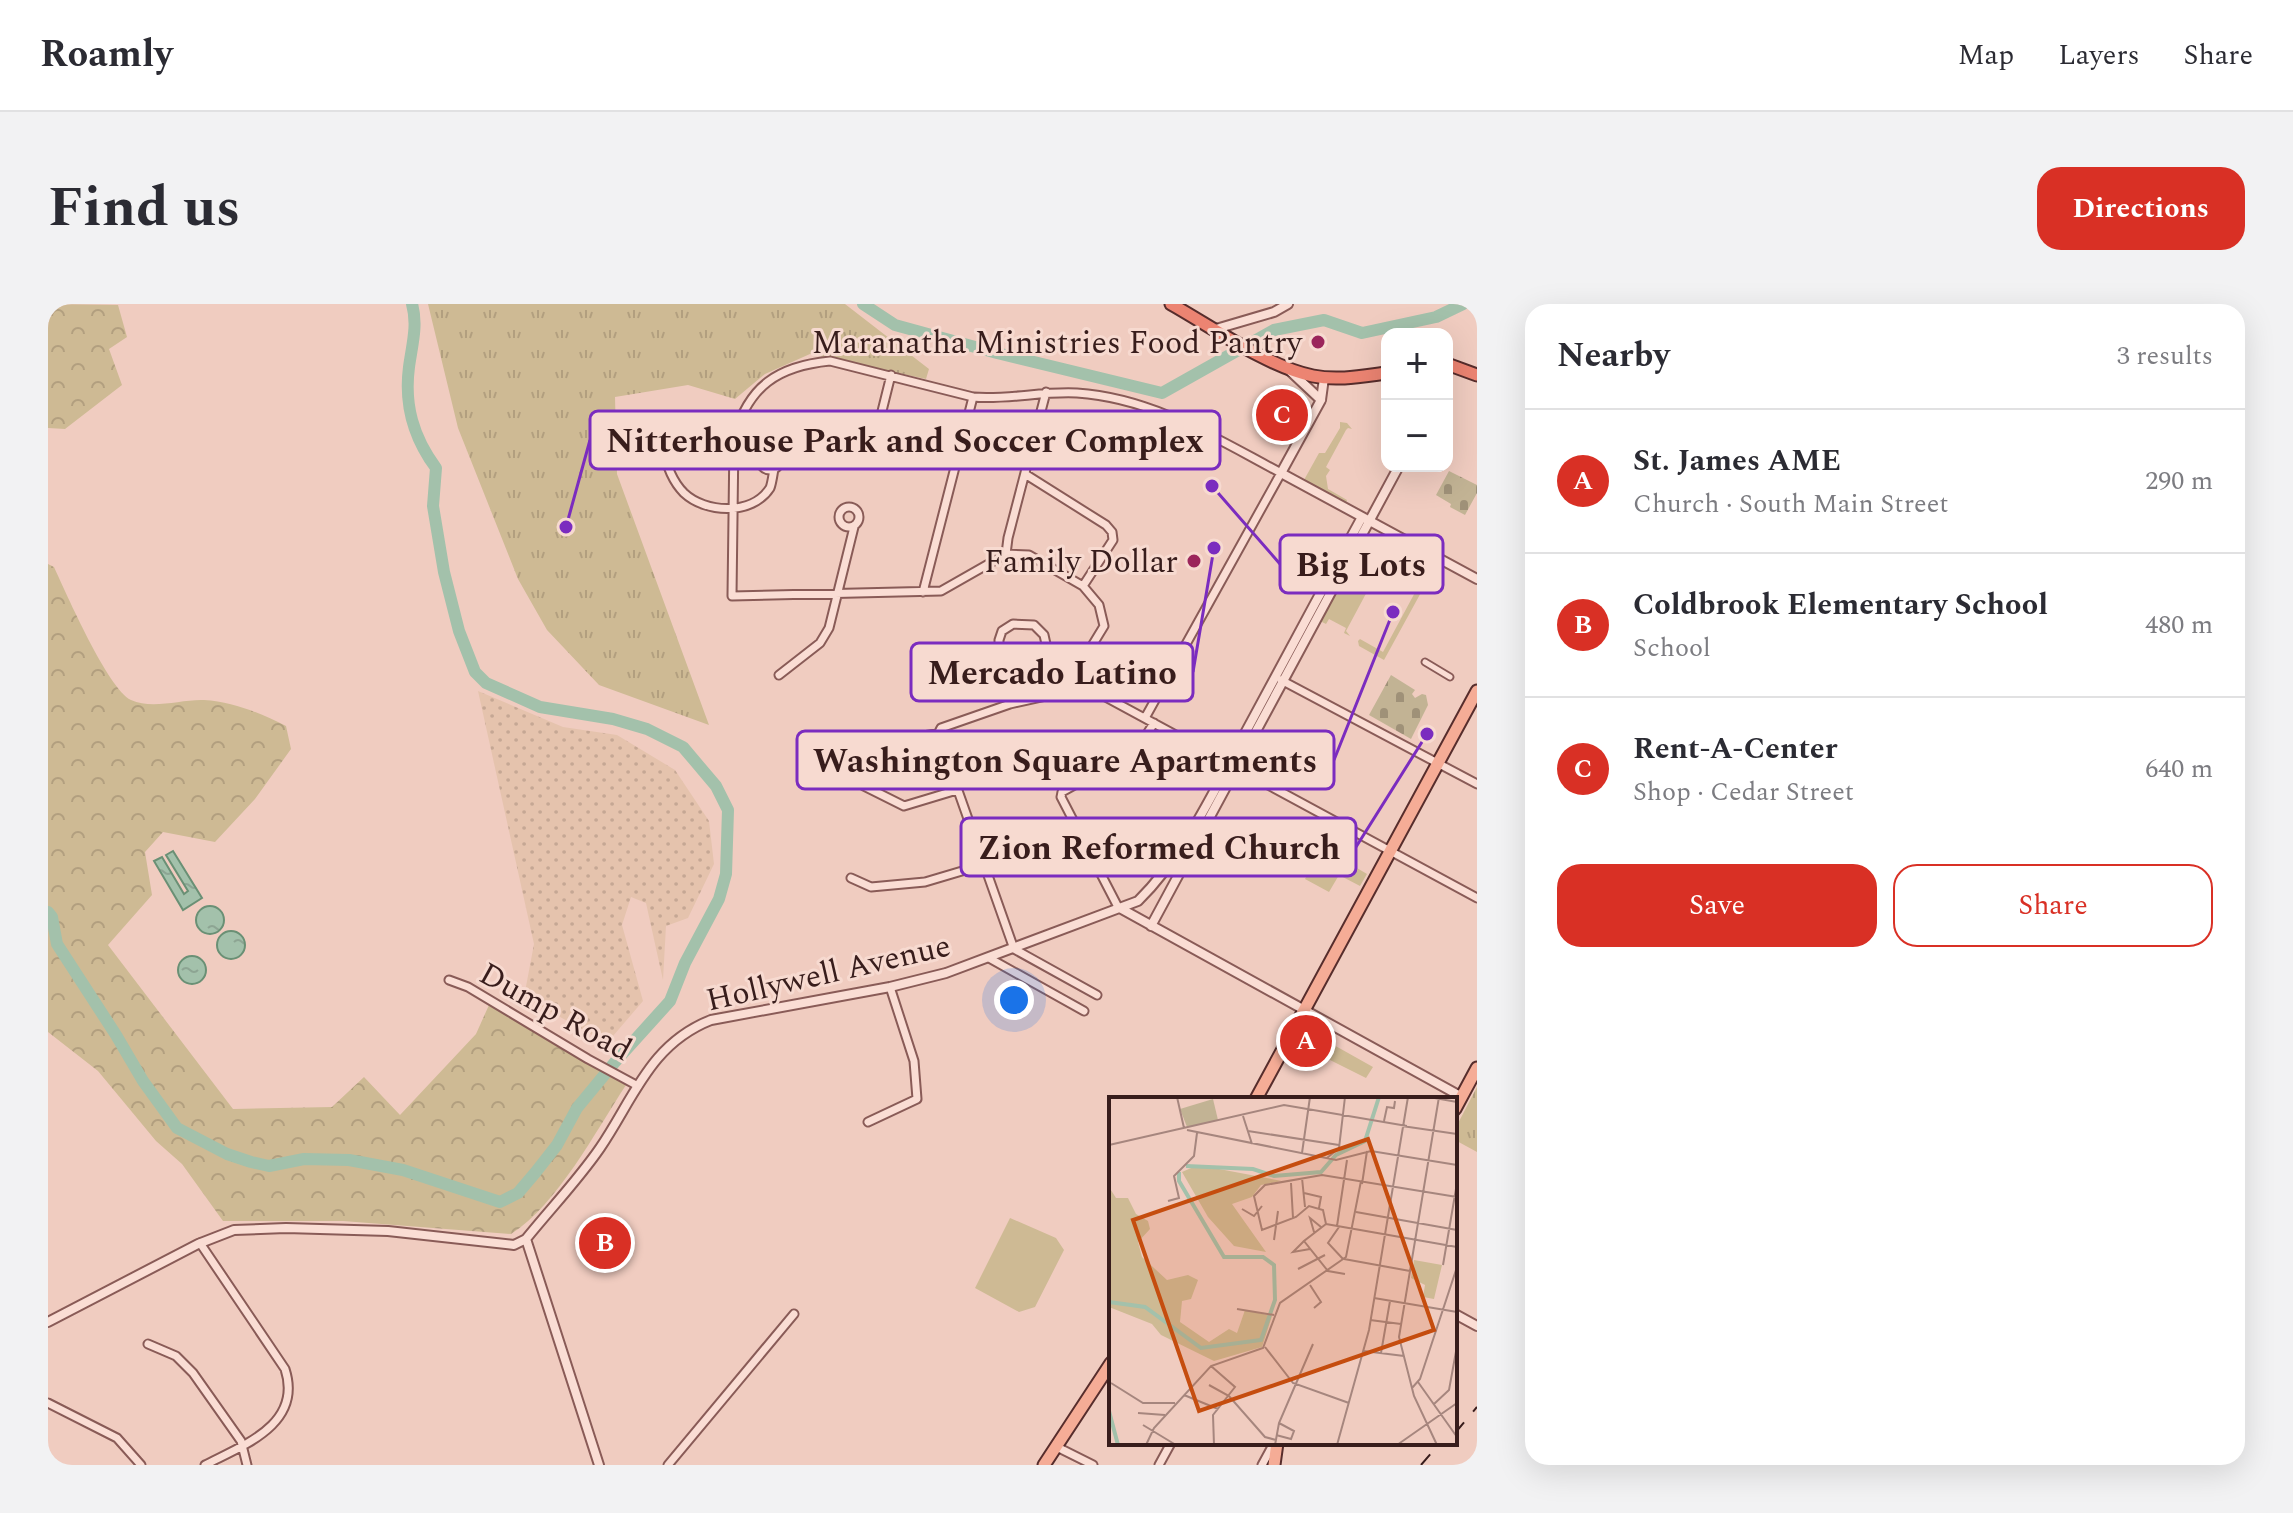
<!DOCTYPE html>
<html lang="en">
<head>
<meta charset="utf-8">
<style>
  :root { --surface:#fff; --page:#f2f2f3; --text:#2b2b33; --muted:#7c7c81; --line:#e1e1e2; --accent:#d93025 }
  body { margin:0; font-family:Spectral,serif; background:var(--page); color:var(--text) }
  .controls { position:absolute; right:24px; top:24px; display:grid; overflow:hidden; border-radius:16px; box-shadow:0 8px 32px #0002 }
  .controls button { width:72px; height:72px; display:grid; place-items:center; padding:0; border:0; border-bottom:2px solid var(--line); background:var(--surface); color:var(--text); font:40px sans-serif }
  .you { position:absolute; left:966px; top:696px; width:28px; height:28px; margin:-20px; border:6px solid #fff; border-radius:50%; background:#1a73e8; box-shadow:0 0 0 12px #1a73e833 }
  .badge { display:grid; place-items:center; width:52px; height:52px; border-radius:50%; background:var(--accent); color:#fff; font-size:26px; font-weight:700 }
  .pin { position:absolute; translate:-50% -50%; border:4px solid #fff; box-shadow:0 2px 8px #0006 }
  .list { margin:0; padding:0; list-style:none }
  h2 { display:flex; justify-content:space-between; align-items:center; height:104px; margin:0; padding:0 32px; font-size:34px }
  h2 small { font-size:26px; font-weight:400; color:var(--muted) }
  .list li { display:grid; grid-template-columns:52px 1fr auto; gap:24px; align-items:center; box-sizing:border-box; height:144px; padding:0 32px; border-top:2px solid var(--line) }
  .list b { display:block; font-size:30px; white-space:nowrap }
  .list p { margin:0; font-size:26px; white-space:nowrap; color:var(--muted) }
  .list em { font-size:26px; font-style:normal; color:var(--muted) }
  .actions { display:flex; gap:16px; padding:24px 32px }
  .actions a { flex:1; padding:18px 0; border:2px solid var(--accent); border-radius:24px; text-align:center; font-size:28px; color:var(--accent) }
  .actions .main { background:var(--accent); color:#fff }
  .map { position:relative; flex:none; width:1429px; height:1161px; overflow:hidden; border-radius:24px }
  header { display:flex; align-items:center; gap:48px; box-sizing:border-box; height:112px; padding:0 40px; background:var(--surface); border-bottom:2px solid var(--line) }
  header strong { font-size:38px }
  nav { display:flex; gap:44px; margin-inline-start:auto; font-size:28px }
  .intro { display:flex; align-items:center; justify-content:space-between; box-sizing:border-box; height:192px; padding:0 48px }
  h1 { margin:0; font-size:56px }
  .button { padding:20px 36px; border-radius:24px; background:var(--accent); color:#fff; font-size:28px; font-weight:700 }
  main { display:flex; gap:48px; padding:0 48px }
  aside { flex:1; background:var(--surface); border-radius:24px; box-shadow:0 8px 32px #0002 }
  .map>svg:first-child { display:block }
</style>
</head>
<body>
<header>
<strong>Roamly</strong>
<nav><a>Map</a><a>Layers</a><a>Share</a></nav>
</header>
<div class="intro"><h1>Find us</h1><a class="button">Directions</a></div>
<main>
<div class="map">
<svg width="1429" height="1161" viewBox="0 0 1429 1161">
  <defs>
    <pattern id="farmland-dots" width="8" height="8" patternUnits="userSpaceOnUse" patternTransform="scale(2)"><rect width="8" height="8" fill="#e5c3ad"/><path d="M2 2h.1M6 6h.1" fill="none" stroke="#c5a794" stroke-width="1.8" stroke-linecap="round"/></pattern>
    <pattern id="forest-crowns" width="20" height="18" patternUnits="userSpaceOnUse" patternTransform="scale(2)"><rect width="20" height="18" fill="#ceba94"/><path d="M2 6a3 3 0 1 1 6 0M12 15a3 3 0 1 1 6 0" fill="none" stroke="#b29f7f"/></pattern>
    <pattern id="cemetery-stones" width="16" height="16" patternUnits="userSpaceOnUse" patternTransform="scale(2)"><rect width="16" height="16" fill="#c2b394"/><path d="M2 7V4a2 2 0 0 1 4 0v3zM10 15v-3a2 2 0 0 1 4 0v3z" fill="#9f9178"/></pattern>
    <pattern id="park-tufts" width="24" height="20" patternUnits="userSpaceOnUse" patternTransform="scale(2)"><rect width="24" height="20" fill="#ceba94"/><path d="M3 7l-1-3M5 7V3M7 7l1-3M15 17l-1-3M17 17v-4M19 17l1-3" fill="none" stroke="#b29f7f"/></pattern>
    <pattern id="water-ripples" width="26" height="14" patternUnits="userSpaceOnUse" patternTransform="scale(2)"><rect width="26" height="14" fill="#a3c1ab"/><path d="M2 4q2-2 4 0t4 0M15 11q2-2 4 0t4 0" fill="none" stroke="#8da593"/></pattern>
  </defs>
  <rect width="100%" height="100%" fill="#f0ccc0"/>
  <path fill="url(#farmland-dots)" d="M430,387l85,36 54,8 58,35 34,51 5,43 -26,54 -22,8 -3,54 -17,-77 -15,-6 -9,28 21,76 -36,42 -83,-46 10,-53z"/>
  <path fill="#ceba94" d="M1292,118l7,1 5,6 -4,-1 -2,2 -20,37 4,3 -4,6 2,13 19,11 -1,3 -42,-23 15,-27h6l15,-25z
    M1319,228l5,3 -15,27 -1,6 6,9 -2,6 9,5 -23,43 4,5 -6,-3 2,-5 -17,-9 -3,5 -6,-3z
    M1335,234l52,29 -51,93 -25,-14 -1,-5 2,-2 23,13 43,-80 -40,-21 -8,15 23,12 -2,3 -31,-16 -5,5 14,-30z
    M1255,529l22,12 -1,8 6,4 5,-2 32,19 -7,12 -21,-11 -10,17 -24,-13 7,-13 -6,-4 7,-13 -14,-8z
    M1280,728l8,4 -4,8 41,23 -7,11 -52,-26z
    M962,914l46,20 8,12 -29,57 -16,5 -44,-24z"/>
  <path fill="url(#forest-crowns)" d="M0,0l70,1 9,32 -18,12 13,36 -57,44 -17,-1z
    M0,260l6,3c12,26 54,122 77,133 22,10 50,-1 73,0 30,2 56,13 82,26l5,23 -36,50 -40,43 -52,-10 -18,20 7,43 -44,50 125,164 99,-2 32,-30 36,38 76,-81 13,-29 137,80c-31,47 -68,119 -115,149l-168,-13h-120l-41,-57 -26,-23 -58,-70 -50,-39z"/>
  <path fill="url(#cemetery-stones)" d="M1401,167l28,14v8l-12,22 -15,-8 1,-3 -15,-9z
    M1343,371l24,15 -3,4 3,4 7,-4 4,1 2,10 -17,34 -42,-24z"/>
  <path fill="url(#park-tufts)" d="M380,0h417l84,65 -3,10 -116,-25 -45,20 -30,25 -47,-14 -73,12 2,77 92,251 -110,-40 -52,-55 -29,-51 -60,-151z
    M1429,783v65l-22,-12v-11z"/>
  <path fill="url(#water-ripples)" stroke="#6a9075" stroke-width="2" d="M125,547l29,47 -19,12 -29,-49 8,-4 22,37 4,-3 -22,-36z
    M148 616a14 14 0 1 1 28 0a14 14 0 1 1-28 0Z
    M169 641a14 14 0 1 1 28 0a14 14 0 1 1-28 0Z
    M130 666a14 14 0 1 1 28 0a14 14 0 1 1-28 0Z"/>
  <g fill="none" stroke-linecap="round" stroke-linejoin="round">
    <path stroke="#a3c1ab" stroke-width="12" d="M815,0l32,21 102,28 165,40 112,-63 50,-10 38,13 74,-16 27,-13
      M0,608l4,5 5,27 59,91 27,46 34,47 50,26 24,8 18,4 35,-7 45,1 54,10 97,32 18,-9 17,-20 22,-28 20,-37 38,-46 55,-61 15,-38 34,-64 7,-25 2,-64 -12,-24 -33,-39 -36,-18 -34,-10 -73,-12 -54,-24 -11,-11 -16,-41 -15,-59 -11,-66 3,-38c-23,-31 -32,-63 -27,-101 3,-22 9,-42 3,-63"/>
    <g stroke="#895b57" stroke-width="9">
      <path id="pedestrian" d="M1377,358l25,15"/>
    </g>
    <g stroke="#895b57" stroke-width="11">
      <path id="minor" d="M831,119l12,-48
        M606 133a10 10 0 1 1 20 0a10 10 0 1 1-20 0Z
        M615,143c3,17 8,33 21,46 21,20 68,23 86,-5 2,-5 3,-14 4,-19
        M712 156a10 10 0 1 1 20 0a10 10 0 1 1-20 0Z
        M977,170l81,51 6,7 1,8 -30,46
        M791 213a10 10 0 1 1 20 0a10 10 0 1 1-20 0Z
        M958,250l2,-16 38,-146
        M875,288l50,-195
        M731,371l41,-32 9,-15 25,-101
        M1233,376l196,104
        M1039,383l3,-38 14,-23 -5,-21 -16,-19 -54,-31 -23,-1 -65,37 -209,5 2,-158c14,-52 44,-72 96,-77l143,36c35,3 69,-6 104,-4 76,5 138,45 204,80l-136,245
        M1039,383l-77,17 -69,24 -3,6 76,215 83,46
        M1039,383l390,211
        M962,400l-11,-43v-21l3,-9 11,-7 21,1 10,10 13,59
        M890,430c-16,1 -66,13 -77,23 -6,5 -6,12 -6,19l9,10 40,20 53,-16
        M803,574l20,9 54,-5 101,-30
        M1070,603l-57,-110 1,-5 74,-41 18,-28
        M941,654l95,53
        M401,676l19,7 120,72 50,27
        M820,818l49,-23 -3,-38 -24,-74
        M152,939l85,126c18,55 -41,76 -80,96
        M100,1040l28,12 17,17 48,68 6,24
        M0,1099l69,35 24,27
        M1009,1143l36,18
        M620,1161l126,-151
        M1111,1161l12,-22
        M1214,1161l12,-22"/>
    </g>
    <g stroke="#895b57" stroke-width="12">
      <path id="tertiary" d="M1168,25l58,-17 14,-8
        M1241,66l32,30
        M1276,74l-3,22 -40,73 196,106
        M1070,603l344,190
        M1103,622l248,-460
        M478,935l73,226
        M1407,1010l22,12
        M0,1018l150,-78 36,-14 52,-2 102,3 126,14 12,-6c25,-31 52,-59 74,-91 34,-50 50,-104 111,-128l179,-33 56,-14 192,-72c45,-44 75,-108 105,-164 39,-73 79,-147 119,-220"/>
    </g>
    <g stroke="#572d2c" stroke-width="15">
      <path id="primary" d="M1208,795l221,-408
        M1407,805l22,-41
        M996,1161l67,-102
        M1226,1161l3,-22"/>
    </g>
    <g stroke="#572d2c" stroke-width="15">
      <path id="trunk" d="M1123,0c41,23 97,63 142,72 25,5 50,0 74,-3
        M1399,60l30,11"/>
    </g>
    <use href="#pedestrian" stroke="#faddd4" stroke-width="5"/>
    <use href="#minor" stroke="#faddd4" stroke-width="7"/>
    <use href="#tertiary" stroke="#faddd4" stroke-width="8"/>
    <use href="#primary" stroke="#f5ac96" stroke-width="11"/>
    <use href="#trunk" stroke="#ec8472" stroke-width="11"/>
    <path stroke="#381d1c" stroke-width="2" stroke-dasharray="14 14" stroke-linecap="butt" d="M1407,1129l22,-26
      M1373,1161l19,-22"/>
  </g>
  <g fill="#9b255b" stroke="#f7dad0" stroke-width="3">
    <circle cx="1270" cy="38" r="8"/>
    <circle cx="1146" cy="257" r="8"/>
  </g>
  <g text-anchor="middle" stroke-width="6" stroke-linejoin="round" paint-order="stroke">
    <g font-size="32" fill="#381d1c" stroke="#f7dad0" text-anchor="end">
      <text x="1254" y="49">Maranatha Ministries Food Pantry</text>
      <text x="1130" y="268">Family Dollar</text>
    </g>
    <g font-size="32" fill="#381d1c" stroke="#f7dad0">
      <text transform="translate(780 668) rotate(-13)" y="11">Hollywell Avenue</text>
      <text transform="translate(508 707) rotate(29)" y="11">Dump Road</text>
    </g>
  </g>
  <g transform="translate(1061 793)">
    <rect width="348" height="348" fill="#f0ccc0"/>
    <path d="M0,90l7,11h12l8,16 12,7 2,8 -12,13 4,15 25,23 21,-5 10,5 -7,19 -9,2 -2,21 29,20 20,-13 8,4 8,-23 27,6 -10,31 -48,14 -53,-26 -9,-11 -43,-17z" fill="#ceba94"/>
    <path d="M104,2l5,21 -31,7 -7,-18z" fill="#c2b394"/>
    <path d="M89,68l84,16 -21,4 -9,12 -20,7 34,48 -32,-6 -26,-29 -26,-45zM305,163l28,5 -8,34 -11,-2 2,-12 -14,-7z" fill="#ceba94"/>
    <path fill="none" stroke="#a3c1ab" stroke-width="4" d="M77,69l67,3 21,7 47,-4 15,-17 29,-14 14,-44M0,205l36,5 56,41 60,-8 14,-40 -1,-35 -11,-8h-39l-45,-76v-9M0,314l9,34"/>
    <path fill="none" stroke="#a6867e" stroke-width="2" d="M68,0l7,31M320,0l28,5M134,19l9,28M275,24l3,-14 7,1 1,-7M293,29l55,8M78,33l149,30 35,-9 86,14M139,34l91,14M0,48l175,-40 123,21M193,56l8,-56M218,61l12,-10 6,-51M193,81l3,29M182,86l2,35M253,87l5,-33M195,96l17,4 -2,11M59,104l11,-3 -5,-22 20,-20 3,-23M133,112l12,7 8,-10M247,115l101,18M217,127l-3,-14 -14,-4 -13,11 -34,13 -8,-34 11,-11 57,-10 135,22M217,127l131,23M217,127l-22,17 24,30 17,3M228,129l10,-66M230,130l-11,16 15,16M205,135l-4,-14 11,9M165,143l4,-29M195,144l-11,11 17,-3M235,162l66,12M334,168l14,-82M189,172l27,-14M201,188l11,17 -7,6M265,201l83,14M128,212l37,6M261,223l31,4M156,250l28,36 56,20M255,254l40,5M272,256l9,-52M102,269l24,21 -22,28 1,30M309,285l39,55M2,286l32,20h32M100,288l20,11 36,41 11,3M303,291l8,-9 37,-112M75,298l34,14M325,307l15,-14 8,-44M29,316l27,2M34,328l33,20M167,338l15,4 3,-8 -15,-8M37,348l8,-17 57,-62 52,-18 17,-45 66,-46 15,-76M166,348l4,-22 34,-79M228,348l32,-115 39,-233M288,348l60,-42M328,348l-23,-49 -15,-59 40,-240"/>
    <path fill="#c54d0f" fill-opacity="0.15" stroke="#c54d0f" stroke-width="4" d="M259,42l66,191 -235,81 -66,-191z"/>
    <rect width="348" height="348" fill="none" stroke="#381d1c" stroke-width="4"/>
  </g>
  <path fill="none" stroke="#7b2cbf" stroke-width="3" d="M518 223L542 136M1164 182L1232 260M1166 244L1145 368M1345 308L1286 456M1379 430L1308 543"/>
  <g fill="#7b2cbf" stroke="#f7dad0" stroke-width="3">
    <circle cx="518" cy="223" r="8"/>
    <circle cx="1164" cy="182" r="8"/>
    <circle cx="1166" cy="244" r="8"/>
    <circle cx="1345" cy="308" r="8"/>
    <circle cx="1379" cy="430" r="8"/>
  </g>
  <g fill="#f7dad0" stroke="#7b2cbf" stroke-width="3">
    <rect x="542" y="107" width="630" height="58" rx="8"/>
    <rect x="1232" y="231" width="163" height="58" rx="8"/>
    <rect x="863" y="339" width="282" height="58" rx="8"/>
    <rect x="749" y="427" width="537" height="58" rx="8"/>
    <rect x="913" y="514" width="395" height="58" rx="8"/>
  </g>
  <g font-size="34" text-anchor="middle" font-weight="bold" fill="#381d1c">
    <text x="857" y="148">Nitterhouse Park and Soccer Complex</text>
    <text x="1313" y="272">Big Lots</text>
    <text x="1004" y="380">Mercado Latino</text>
    <text x="1017" y="468">Washington Square Apartments</text>
    <text x="1111" y="555">Zion Reformed Church</text>
  </g>
</svg>
<div class="controls">
<button>+</button>
<button>−</button>
</div>
<div class="you"></div>
<div class="pin badge" style="left:1258px;top:737px">A</div>
<div class="pin badge" style="left:557px;top:939px">B</div>
<div class="pin badge" style="left:1234px;top:111px">C</div>
</div>
<aside>
<h2>Nearby<small>3 results</small></h2>
<ul class="list">
<li><span class="badge">A</span><div><b>St. James AME</b><p>Church · South Main Street</p></div><em>290 m</em></li>
<li><span class="badge">B</span><div><b>Coldbrook Elementary School</b><p>School</p></div><em>480 m</em></li>
<li><span class="badge">C</span><div><b>Rent-A-Center</b><p>Shop · Cedar Street</p></div><em>640 m</em></li>
</ul>
<div class="actions"><a class="main">Save</a><a>Share</a></div>
</aside>
</main>
</body>
</html>
